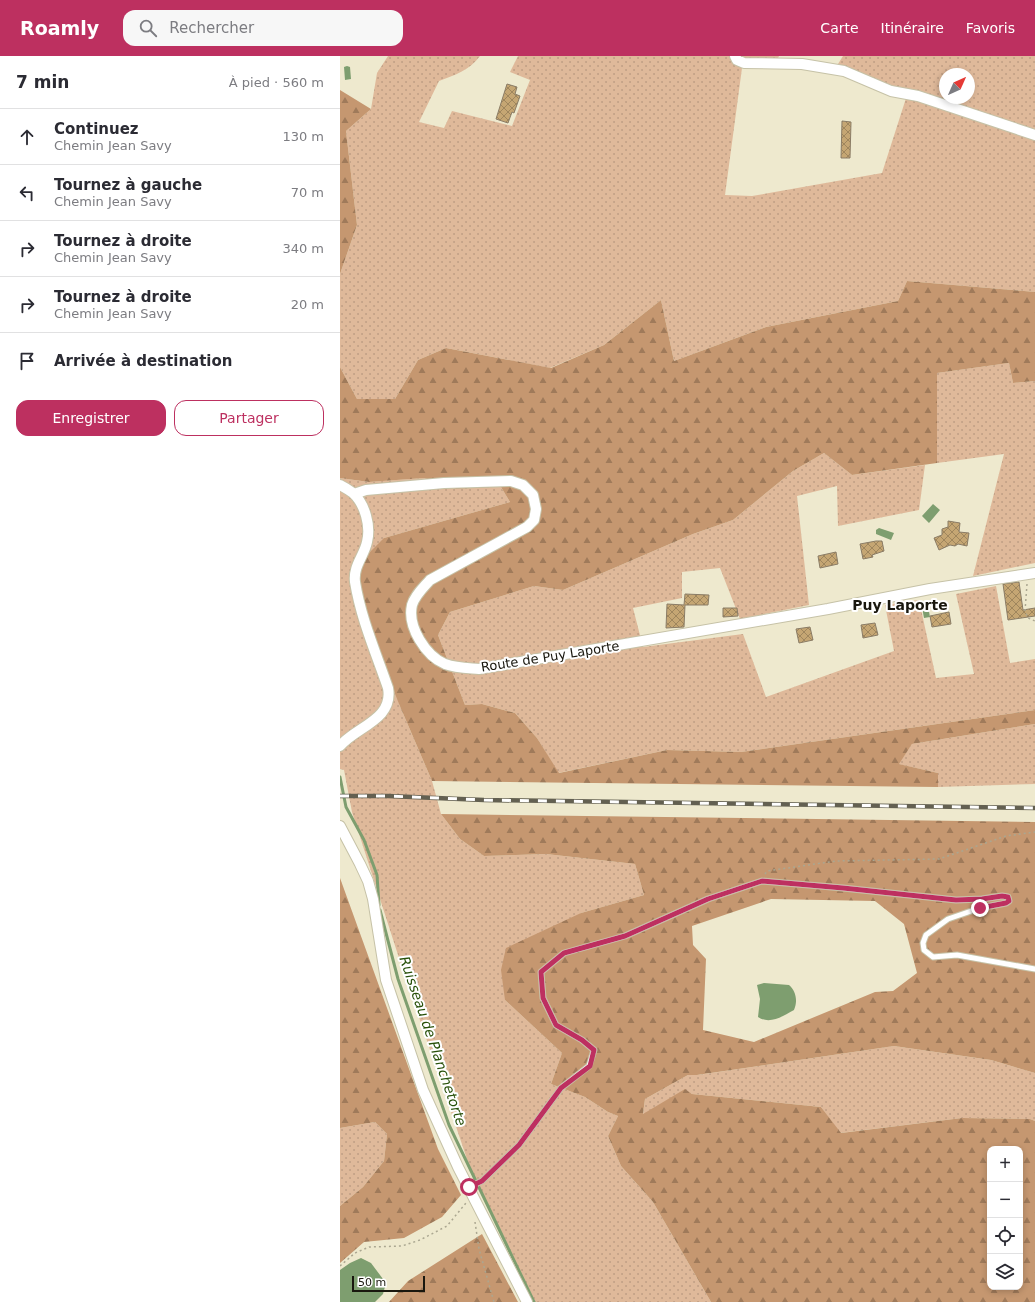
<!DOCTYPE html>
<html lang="fr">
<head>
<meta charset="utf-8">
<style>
  :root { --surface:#fff; --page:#f7f7f7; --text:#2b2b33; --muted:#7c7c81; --line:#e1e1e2; --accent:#bd3060 }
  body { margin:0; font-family:"DejaVu Sans",sans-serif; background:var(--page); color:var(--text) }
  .controls { position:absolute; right:12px; bottom:12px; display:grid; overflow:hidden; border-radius:8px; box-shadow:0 2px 6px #0003 }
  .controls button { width:36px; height:36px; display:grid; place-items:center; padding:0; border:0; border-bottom:1px solid var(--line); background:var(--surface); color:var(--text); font:20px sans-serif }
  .compass { position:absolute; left:599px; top:12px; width:36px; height:36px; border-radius:50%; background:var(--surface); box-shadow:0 2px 6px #0003; rotate:45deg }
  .scale { position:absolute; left:12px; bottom:10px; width:73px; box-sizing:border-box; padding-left:4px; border:2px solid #19170e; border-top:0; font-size:11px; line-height:14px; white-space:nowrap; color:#19170e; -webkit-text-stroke:3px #fff; paint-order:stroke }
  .stop { position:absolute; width:12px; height:12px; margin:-9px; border:3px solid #bd3060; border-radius:50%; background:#fff }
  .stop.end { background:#bd3060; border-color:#fff; box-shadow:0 1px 4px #0008 }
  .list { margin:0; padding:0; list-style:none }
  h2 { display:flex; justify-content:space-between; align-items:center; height:52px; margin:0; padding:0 16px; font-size:17px }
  h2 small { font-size:13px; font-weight:400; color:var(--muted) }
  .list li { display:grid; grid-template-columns:26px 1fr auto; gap:12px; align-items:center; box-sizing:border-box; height:56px; padding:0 16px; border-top:1px solid var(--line) }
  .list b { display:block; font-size:15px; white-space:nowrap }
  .list p { margin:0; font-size:13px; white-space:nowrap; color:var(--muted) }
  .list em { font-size:13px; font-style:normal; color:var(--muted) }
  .actions { display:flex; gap:8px; padding:12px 16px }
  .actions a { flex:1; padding:9px 0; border:1px solid var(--accent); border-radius:12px; text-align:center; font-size:14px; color:var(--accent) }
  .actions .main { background:var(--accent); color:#fff }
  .icon { flex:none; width:22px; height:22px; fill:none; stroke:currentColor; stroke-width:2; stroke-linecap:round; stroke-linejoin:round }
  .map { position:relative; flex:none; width:695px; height:1246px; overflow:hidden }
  header { display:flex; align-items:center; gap:24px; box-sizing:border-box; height:56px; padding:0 20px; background:var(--accent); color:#fff }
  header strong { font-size:19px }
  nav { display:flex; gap:22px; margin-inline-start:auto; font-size:14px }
  .search { width:280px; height:36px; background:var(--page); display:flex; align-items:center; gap:10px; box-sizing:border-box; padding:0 14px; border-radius:12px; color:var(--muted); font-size:15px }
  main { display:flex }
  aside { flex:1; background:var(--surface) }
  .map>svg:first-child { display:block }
</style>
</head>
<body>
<header>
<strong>Roamly</strong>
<div class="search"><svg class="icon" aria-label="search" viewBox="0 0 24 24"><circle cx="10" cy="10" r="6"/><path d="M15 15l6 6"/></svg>Rechercher</div>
<nav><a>Carte</a><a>Itinéraire</a><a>Favoris</a></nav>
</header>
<main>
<aside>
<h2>7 min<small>À pied · 560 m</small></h2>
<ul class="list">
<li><svg class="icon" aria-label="ahead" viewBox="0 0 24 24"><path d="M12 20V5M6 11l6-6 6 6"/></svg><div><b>Continuez</b><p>Chemin Jean Savy</p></div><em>130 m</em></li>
<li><svg class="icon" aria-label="left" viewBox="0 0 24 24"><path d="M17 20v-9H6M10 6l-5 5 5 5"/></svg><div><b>Tournez à gauche</b><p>Chemin Jean Savy</p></div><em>70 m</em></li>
<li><svg class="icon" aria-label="right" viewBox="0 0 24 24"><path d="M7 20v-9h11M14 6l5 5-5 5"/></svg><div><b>Tournez à droite</b><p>Chemin Jean Savy</p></div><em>340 m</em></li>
<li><svg class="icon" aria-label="right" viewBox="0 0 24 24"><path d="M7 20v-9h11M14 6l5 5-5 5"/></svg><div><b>Tournez à droite</b><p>Chemin Jean Savy</p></div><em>20 m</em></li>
<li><svg class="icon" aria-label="arrive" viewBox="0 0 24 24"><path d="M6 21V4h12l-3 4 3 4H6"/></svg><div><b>Arrivée à destination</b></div></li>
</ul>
<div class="actions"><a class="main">Enregistrer</a><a>Partager</a></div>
</aside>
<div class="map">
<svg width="695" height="1246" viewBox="0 0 695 1246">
  <defs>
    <pattern id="grass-dots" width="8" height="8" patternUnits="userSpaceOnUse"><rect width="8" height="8" fill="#dfb99a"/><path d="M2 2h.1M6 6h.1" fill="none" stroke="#bf9e84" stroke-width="1.8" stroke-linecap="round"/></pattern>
    <pattern id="forest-firs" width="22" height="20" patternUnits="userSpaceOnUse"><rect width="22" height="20" fill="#c59770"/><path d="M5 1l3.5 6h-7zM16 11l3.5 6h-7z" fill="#9f7a5a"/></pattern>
    <pattern id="building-cross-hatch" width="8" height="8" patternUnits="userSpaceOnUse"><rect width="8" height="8" fill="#c5a673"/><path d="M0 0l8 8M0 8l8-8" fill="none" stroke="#9f865d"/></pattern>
  </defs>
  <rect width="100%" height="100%" fill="#eee9ce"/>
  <path fill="url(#grass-dots)" fill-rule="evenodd" d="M48,0h92c-10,14 -25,19 -41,25l-20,41 25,6 8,-17 60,15 18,-46 -20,-8 8,-16h261l-6,13 -31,-1 -17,127 27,1 130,-23 26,-81 -70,-28 5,-8h192v236l-128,-11 -9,20 -132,26 -92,34 -13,-61 -57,45 -54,23 -104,-20 -28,12 -23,39h-38l-17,-32v-93l17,-49 -11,-94 25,-22 6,-36zM605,18h24v24h-24z
    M669,307l4,20 22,-2v182l-62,13 31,-122 -67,9v-90z
    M484,397l28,22 73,-10 -6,45 -81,16 -1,-40 -40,10 12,109 -69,14 -20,-51 -38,4v26l-49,10 10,39 100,-13 23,63 128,-46 -9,-46 34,-5 17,78 38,-4 -18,-80 40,-8 14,77 25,-4v51l-294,42 -74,-2 -109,23 -21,-35 -22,-25 -33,-9 -17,1 -27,-70 12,-23 84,-26 29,4 130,-56 40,-14 60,-49z
    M0,422l29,4 55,-4 32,11 45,-2 9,15 -126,36 15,166 33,77 9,33 19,25 24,17 62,-2 89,10 9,31 -63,18 -76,87 57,53 -11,31 34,13 23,15 10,4 -10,20 13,30 32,36 58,100h-176l-66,-137 -70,-207 -47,-146 -8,-42 -4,-1z
    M695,668v60l-97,3v-14l-40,-9 14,-20z
    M554,990l97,14 44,13v48l-5,-2 -68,-1 -122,15 -19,-26 -129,-13 -7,-4 -42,25 2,-16 43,-24h10z
    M35,1066l12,12 -3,27 -21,26 -23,19v-78z"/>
  <path fill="url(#forest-firs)" fill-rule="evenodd" d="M0,34l31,19 -25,22 11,94 -17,49z
    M567,225l128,11v89l-22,2 -4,-20 -72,10v90l-85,12 -28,-22 -31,18 -60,49 -40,14 -130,56 -29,-4 -84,26 -12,23 27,70 17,-1 33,9 22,25 22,35 108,-23 74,2 294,-42v14l-123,20 -13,20 39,9v14l-506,-6 -33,-77 -31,-81 -9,-46 4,-18 21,-21 126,-36 -9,-15 -45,2 -32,-11 -55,4 -29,-4v-111l17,32h38l23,-39 28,-12 105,20 53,-23 57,-45 13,61 92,-34 132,-26z
    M101,758l594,8v251l-44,-13 -97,-14 -197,29h-9l-43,24 -2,15 42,-25 7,5 129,13 20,26 121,-15 68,1 5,2v181h-324l-58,-100 -32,-36 -13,-30 10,-20 -10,-4 -23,-15 -34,-13 11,-31 -57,-53 -4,-30 5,-22 75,-35 63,-18 -9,-31 -89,-10 -62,2 -24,-17zM431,843l104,2 29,23 13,49 -24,18 -18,1 -121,50 -51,-12 3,-71 -13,-14 -1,-19zM650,1093h30v138h-30z
    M0,822l98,271 23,46 -19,22 -38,21 -40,4 -24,21v-57l23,-19 21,-26 3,-27 -12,-12 -35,6z
    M142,1178l36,68h-129l19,-21z"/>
  <path fill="#7e9e6f" d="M7,10l3,1 1,12 -6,1 -1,-13z
    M593,448l7,6 -11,13 -7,-7z
    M539,472l15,5 -3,7 -15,-6v-4z
    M587,545l3,16 -6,1 -3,-16z
    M424,927l25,2c7,6 9,16 5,25 -11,6 -24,15 -36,7l2,-18 -3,-14z
    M21,1202l10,5 15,20 -3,11 -8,8h-35v-32l10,-7z"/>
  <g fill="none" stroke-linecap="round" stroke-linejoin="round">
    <path stroke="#7e9e6f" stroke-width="3" d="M0,721l6,30 18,33 13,35 2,30
      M40,854l18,69 51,146 85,177"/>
  </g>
  <path fill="url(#building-cross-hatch)" stroke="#8a7c66" d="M167,28l10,3 -2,7 5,2 -6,17 -2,-1 -4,11 -12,-4z
    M502,65l9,1 -1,36h-9z
    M608,465l12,2 -1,9 10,1 -2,13 -9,-2 -3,2 -5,-1 -11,5 -5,-12 8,-3v-6l6,-2z
    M536,485h6l2,10 -12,4 1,2 -10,2 -3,-15z
    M496,496l2,12 -18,4 -2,-12z
    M679,526l4,28 12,-2v8l-27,4 -5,-36z
    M345,538l24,1 -1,10h-23l-1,22 -18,1 1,-24 17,1z
    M383,552h14l1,8 -15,1z
    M609,556l2,12 -19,3 -2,-11z
    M535,567l3,12 -15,3 -2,-13z
    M470,571l3,13 -14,3 -3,-14z"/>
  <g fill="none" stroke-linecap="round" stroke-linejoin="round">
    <g stroke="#c6c2a7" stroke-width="7">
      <path id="service" d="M129,1131l13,-6 37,-36 42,-57 28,-22 5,-16 -12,-10 -26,-15 -13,-27 -2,-26 23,-19 61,-17 83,-37 54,-18 81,7 113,12 26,-1 20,-3 6,1 1,4 -3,2 -26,5 -32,11 -22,16 -3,8 1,7 9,7 24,-2 78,14"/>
    </g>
    <g stroke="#c6c2a7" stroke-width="12">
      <path id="minor" d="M395,0l2,4 7,3 58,1 42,7 47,20 27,5 117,39
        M0,429c4,2 9,5 13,8 12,11 18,33 14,49 -3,14 -14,24 -12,40 6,37 21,71 33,106 6,32 -33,39 -48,58
        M14,438l12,-4 78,-7 67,-2 12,4 10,10 3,14 -2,11 -7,7 -97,53c-7,8 -15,15 -18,25 -5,22 14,51 33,59 11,4 22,4 34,5l349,-60 102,-20 105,-16
        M0,770l20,38 8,17 5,18 13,81 37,110 35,77 69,135"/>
    </g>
    <path stroke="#aba791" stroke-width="1.5" stroke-dasharray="2 3" stroke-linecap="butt" d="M687,528l-2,27 3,7 7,3
      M425,818l2,-3 69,-10 103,-2 67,-23 29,-4
      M135,1166l4,27 15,53
      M0,1210l15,-13 14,-6 33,-1 18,-6 27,-14 19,-23"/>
    <use href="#service" stroke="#fff" stroke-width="5"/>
    <use href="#minor" stroke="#fff" stroke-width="10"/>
    <g stroke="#636051" stroke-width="4.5">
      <path id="rail" d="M0,740h48l96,4 551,8"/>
    </g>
    <use href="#rail" stroke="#fff" stroke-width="3" stroke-dasharray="9" stroke-linecap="butt"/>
  </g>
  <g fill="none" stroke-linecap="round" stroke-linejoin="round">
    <path stroke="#bd3060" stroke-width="5" d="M129,1131l13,-6 37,-36 42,-57 29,-22 4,-16 -12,-10 -26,-15 -13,-27 -2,-26 23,-19 61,-17 83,-37 54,-18 81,7 113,12 26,-1 20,-3 6,1 1,4 -3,2 -26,5"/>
  </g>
  <g text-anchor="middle" stroke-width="4" stroke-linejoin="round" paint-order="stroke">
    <g font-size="13" fill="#19170e" stroke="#fff">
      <text transform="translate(210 600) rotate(-9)" y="5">Route de Puy Laporte</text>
    </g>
    <g font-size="14" font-weight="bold" fill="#19170e" stroke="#fff">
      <text x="560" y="554">Puy Laporte</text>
    </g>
    <g font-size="14" font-style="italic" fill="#275009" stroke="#fff">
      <text transform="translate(93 985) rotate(71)" y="5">Ruisseau de Planchetorte</text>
    </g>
  </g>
</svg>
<div class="controls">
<button>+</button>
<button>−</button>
<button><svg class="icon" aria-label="locate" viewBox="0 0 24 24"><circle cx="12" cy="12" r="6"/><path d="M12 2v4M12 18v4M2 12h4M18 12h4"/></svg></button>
<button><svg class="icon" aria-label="layers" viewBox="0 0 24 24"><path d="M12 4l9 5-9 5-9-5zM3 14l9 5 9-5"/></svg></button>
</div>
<svg class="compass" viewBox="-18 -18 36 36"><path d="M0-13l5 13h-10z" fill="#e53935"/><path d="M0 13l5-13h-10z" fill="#7c7c81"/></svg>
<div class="scale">50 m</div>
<div class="stop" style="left:129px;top:1131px"></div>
<div class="stop end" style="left:640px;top:852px"></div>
</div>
</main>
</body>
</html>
